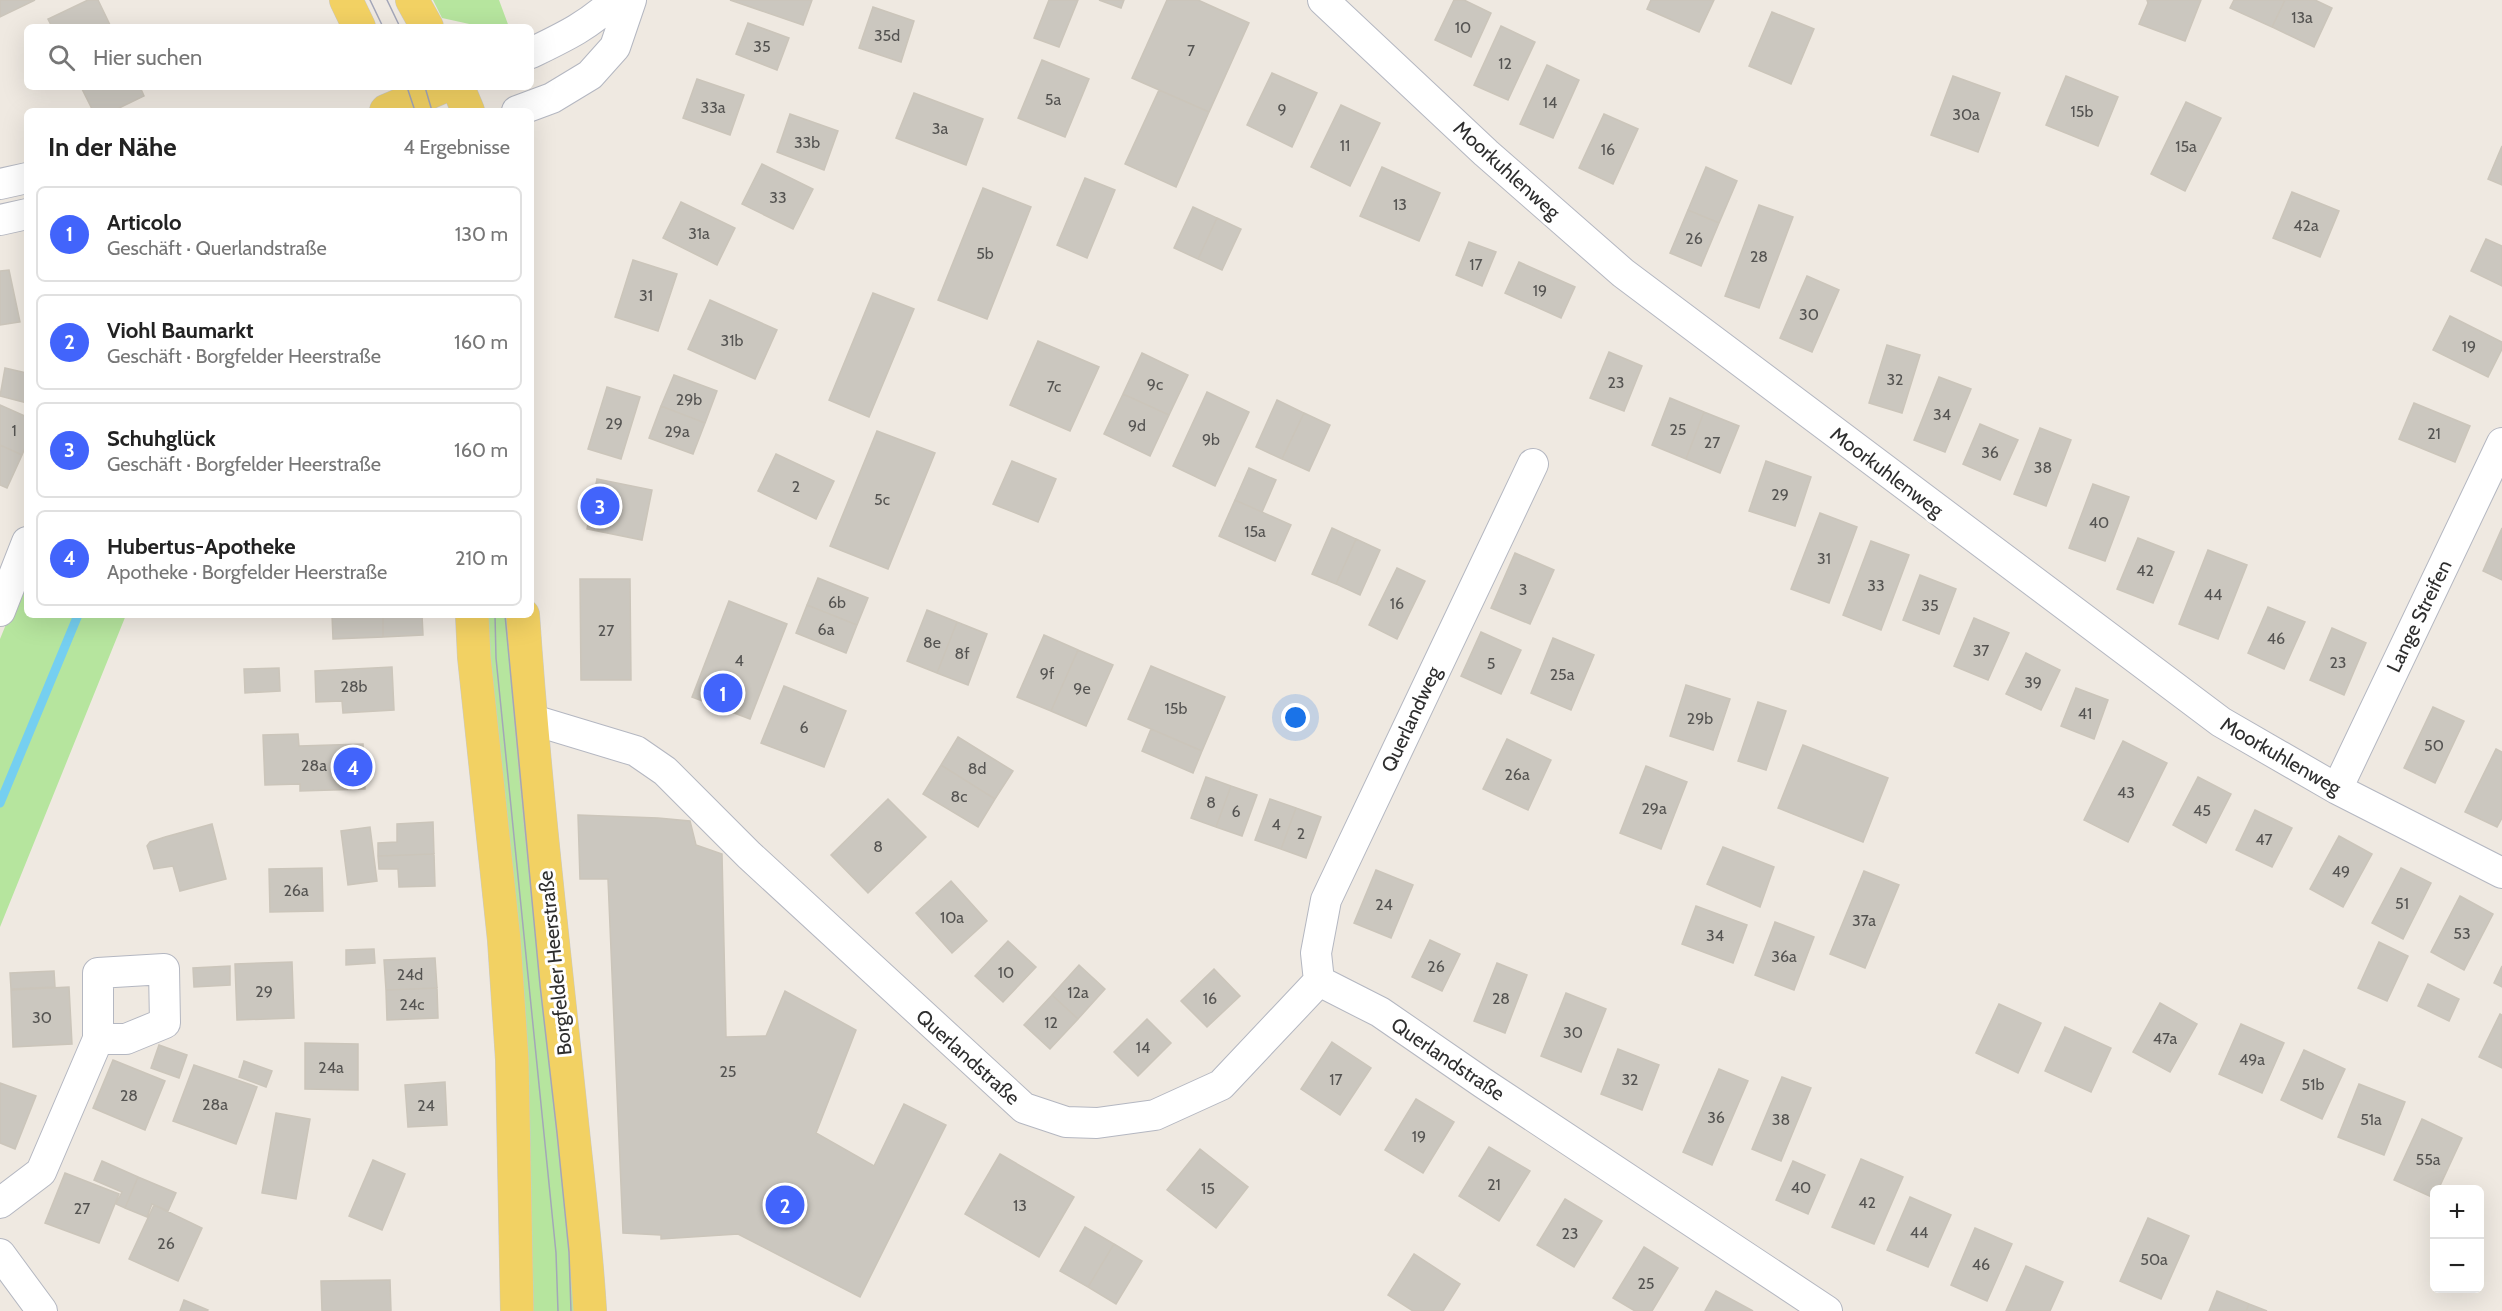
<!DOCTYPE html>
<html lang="de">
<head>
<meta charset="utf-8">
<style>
  :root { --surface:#fff; --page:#f6f6f6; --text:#222; --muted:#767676; --line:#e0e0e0; --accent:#4264fb }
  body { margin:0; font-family:Cabin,sans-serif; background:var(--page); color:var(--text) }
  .controls { position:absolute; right:18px; bottom:18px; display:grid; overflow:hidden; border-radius:9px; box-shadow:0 6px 24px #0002 }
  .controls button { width:54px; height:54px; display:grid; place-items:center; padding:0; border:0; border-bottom:2px solid var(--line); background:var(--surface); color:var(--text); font:30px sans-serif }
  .you { position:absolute; left:1296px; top:718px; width:21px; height:21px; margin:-15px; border:4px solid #fff; border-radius:50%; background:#1a73e8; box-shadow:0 0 0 9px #1a73e833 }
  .badge { display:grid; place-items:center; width:39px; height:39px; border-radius:50%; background:var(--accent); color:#fff; font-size:20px; font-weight:700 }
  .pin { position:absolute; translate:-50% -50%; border:3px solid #fff; box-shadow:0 2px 6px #0006 }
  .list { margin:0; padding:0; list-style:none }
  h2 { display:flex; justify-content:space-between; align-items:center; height:78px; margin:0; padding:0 24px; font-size:26px }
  h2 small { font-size:20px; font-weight:400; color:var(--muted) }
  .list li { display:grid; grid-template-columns:39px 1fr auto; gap:18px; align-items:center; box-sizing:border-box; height:96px; margin:0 12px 12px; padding:0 12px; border:2px solid var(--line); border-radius:9px }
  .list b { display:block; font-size:22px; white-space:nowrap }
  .list p { margin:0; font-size:20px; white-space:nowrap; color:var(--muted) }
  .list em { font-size:20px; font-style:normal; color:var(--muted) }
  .icon { flex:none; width:33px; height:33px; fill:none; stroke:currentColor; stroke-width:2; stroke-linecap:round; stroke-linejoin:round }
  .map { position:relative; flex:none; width:2502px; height:1311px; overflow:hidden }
  .search { position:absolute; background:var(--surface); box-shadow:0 6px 24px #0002; left:24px; top:24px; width:510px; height:66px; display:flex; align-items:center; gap:15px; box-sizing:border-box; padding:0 21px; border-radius:9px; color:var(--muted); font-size:22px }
  .panel { position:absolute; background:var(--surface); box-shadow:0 6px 24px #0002; left:24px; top:108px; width:510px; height:510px; border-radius:9px }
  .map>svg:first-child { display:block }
</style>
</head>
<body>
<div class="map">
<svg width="2502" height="1311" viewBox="0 0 2502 1311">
  <rect width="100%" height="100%" fill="#efe9e1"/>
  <path fill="#b6e59e" d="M433,0h66l10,27h-26l-41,-9z
    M27,573v42h99l-126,312v-288z
    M487,615h24l70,696h-48z"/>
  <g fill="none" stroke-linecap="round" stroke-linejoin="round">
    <path stroke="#75cff0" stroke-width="9" d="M0,803l78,-188"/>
  </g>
  <path fill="#cbc7bf" stroke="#cbc5ba" stroke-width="1.5" d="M0,0h35l-35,17z
    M88,0h10l13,27h-59l-4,-8z
    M730,0h82l-9,25z
    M1049,0h29l-19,47 -25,-9z
    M1099,0h25l-3,8z
    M1167,0h31l51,23 -40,89 -77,-34z
    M1454,0h10l27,13 -20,44 -36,-17z
    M1651,0h63l-15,32 -52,-23z
    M2147,0h54l-16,41 -46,-17 9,-21z
    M2234,0h51l-13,27 -42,-19z
    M2285,0h30l17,8 -18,39 -42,-20z
    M873,7l41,14 -13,41 -42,-14z
    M1772,12l42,17 -23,55 -42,-18z
    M748,23l41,15 -12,32 -41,-16z
    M1501,26l34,16 -27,58 -34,-15z
    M1042,60l47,19 -24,58 -47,-19z
    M1547,65l32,15 -26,58 -33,-14z
    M1272,73l45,20 -25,54 -45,-22z
    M1953,76l47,17 -22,59 -47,-17z
    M2066,76l52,21 -20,49 -52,-21z
    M697,79l47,16 -14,40 -47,-17z
    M81,87h59l4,9 -31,15h-20z
    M1159,90l50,22 -33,75 -51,-23z
    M914,93l69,26 -17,46 -70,-27z
    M2186,102l35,16 -36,73 -34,-17z
    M1341,105l39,18 -30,63 -39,-19z
    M790,114l48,17 -14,39 -47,-18z
    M1604,114l34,15 -25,55 -34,-16z
    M2502,146v39l-14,-6z
    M762,164l51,25 -20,40 -51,-25z
    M1382,167l58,26 -21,48 -59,-25z
    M1706,167l31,14 -18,42 -31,-13z
    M1085,178l30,12 -28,68 -30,-13z
    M983,188l48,19 -44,112 -49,-19z
    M2292,192l47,19 -19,46 -47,-19z
    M681,202l54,26 -18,37 -54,-27z
    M1759,205l34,12 -34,91 -34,-12z
    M1193,207l24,11 -19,41 -24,-11z
    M1688,210l31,13 -18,43 -31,-13z
    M1217,218l24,11 -19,41 -24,-11z
    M2486,239l16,7v40l-31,-15z
    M1469,242l27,10 -14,34 -26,-11z
    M633,260l44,14 -19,57 -43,-14z
    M1519,262l56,25 -14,31 -56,-25z
    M9,270l11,52 -20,3v-54z
    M1807,276l32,14 -27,62 -32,-14z
    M873,293l41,16 -45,108 -40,-17z
    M710,300l67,30 -22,49 -67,-30z
    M2450,316l52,26v7l-14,28 -55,-27z
    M1038,341l61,26 -29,64 -60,-26z
    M1887,345l33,10 -18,58 -33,-10z
    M1609,352l33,14 -18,45 -34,-13z
    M1142,353l46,22 -19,40 -46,-21z
    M5,368l22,5v30l-27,-7z
    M674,375l43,16 -12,32 -44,-17z
    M1939,377l32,12 -26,63 -31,-12z
    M607,387l33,10 -19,62 -33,-10z
    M1207,392l42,20 -34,74 -42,-20z
    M1123,394l46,21 -19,41 -46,-22z
    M1670,398l34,14 -18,47 -34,-14z
    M1277,400l27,13 -22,46 -26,-12z
    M2414,403l56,23 -15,36 -56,-23z
    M0,405l27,12v26l-5,12 -22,-10z
    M661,406l44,17 -12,31 -44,-16z
    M1704,412l35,14 -19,47 -34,-14z
    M1304,413l26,12 -21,46 -27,-12z
    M1980,424l38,16 -18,40 -37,-16z
    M2040,428l31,12 -25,66 -32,-12z
    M877,431l58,22 -47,116 -58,-23z
    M0,445l22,10 -15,33 -7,-3z
    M776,454l58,27 -18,38 -58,-28z
    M1012,461l44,18 -18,43 -45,-18z
    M1766,461l45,16 -16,49 -46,-15z
    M1249,468l27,12 -14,32 -27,-12z
    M597,479l55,11 -10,50 -55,-11z
    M2093,484l36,13 -24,64 -36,-13z
    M1235,500l56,25 -16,36 -56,-25z
    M1820,513l37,14 -28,76 -38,-14z
    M1332,528l24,11 -20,45 -24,-10z
    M2502,528v52l-19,-9z
    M2138,538l36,14 -21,51 -36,-14z
    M1356,539l24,11 -20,45 -24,-11z
    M1871,541l38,14 -28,75 -38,-15z
    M2208,550l39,15 -29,74 -39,-15z
    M1515,553l39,17 -24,54 -39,-16z
    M1397,568l28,13 -28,58 -28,-14z
    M1920,575l36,14 -17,45 -36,-14z
    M818,578l50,20 -11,27 -50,-20z
    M580,579h50l1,101h-50z
    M729,601l58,23 -37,95 -58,-22z
    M807,605l50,20 -11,28 -50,-20z
    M2268,607l37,15 -21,47 -36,-16z
    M927,610l30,12 -20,51 -30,-12z
    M332,615h51v22l-50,2z
    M383,615h39l1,20 -40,2z
    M1974,618l35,15 -21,47 -34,-14z
    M957,622l30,12 -19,51 -31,-12z
    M2332,628l34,15 -22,52 -34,-15z
    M1481,632l40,18 -20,44 -40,-18z
    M1044,635l34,15 -27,61 -34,-14z
    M1553,638l41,17 -23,55 -40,-17z
    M1078,650l35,15 -27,61 -35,-15z
    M2026,653l34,17 -19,40 -35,-16z
    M1151,666l74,31 -23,54 -74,-32z
    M392,667l2,43 -51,3 -1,-12 -26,1 -1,-31z
    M279,668l1,23 -35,2 -1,-24z
    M1686,685l44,14 -17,51 -43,-14z
    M784,686l62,25 -22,56 -63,-24z
    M2076,688l32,12 -14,39 -33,-13z
    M1758,702l28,9 -20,59 -28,-9z
    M2433,707l31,14 -29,62 -31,-15z
    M1151,729l51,22 -9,22 -51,-22z
    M298,734l1,12 64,-2 2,45 -65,2v-7l-35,1 -2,-50z
    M958,737l55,34 -18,28 -54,-34z
    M1507,739l44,21 -23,50 -45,-21z
    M2123,741l44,22 -39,79 -44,-22z
    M1803,745l85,33 -25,64 -85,-34z
    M2496,749l6,3v66l-5,9 -32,-15z
    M941,765l54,34 -17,28 -55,-33z
    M1646,766l41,16 -26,67 -41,-16z
    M1206,777l25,9 -15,41 -25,-9z
    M2198,777l33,17 -25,49 -33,-18z
    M1231,786l26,9 -15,41 -26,-9z
    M888,799l38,38 -58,56 -37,-38z
    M1270,799l26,9 -15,41 -26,-9z
    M1296,808l25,9 -15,41 -25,-9z
    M2255,810l37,18 -20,39 -36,-17z
    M578,815l80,3 32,3 6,24 26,9 4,183 40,-1 19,-45 71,39 -40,103 58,33 30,-62 42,21 -86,172 -122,-63 -77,5v-4l-38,-2 -15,-354h-28z
    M433,822l1,32 -56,2v-13l19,-1v-18z
    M212,824l14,55 -46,12 -7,-25 -19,3 -7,-23 3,-4 15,-5z
    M370,827l7,54 -29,4 -7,-54z
    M2339,836l33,18 -29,53 -33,-18z
    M1723,847l51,20 -14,40 -53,-23z
    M434,854l1,32 -36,1 -1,-18h-19l-1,-13z
    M322,868l1,43 -53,1 -1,-43z
    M2401,868l30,15 -28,56 -31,-16z
    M1376,870l37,15 -22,53 -37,-15z
    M1864,871l35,14 -34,83 -35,-14z
    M951,881l36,40 -35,32 -36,-40z
    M2460,896l33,18 -29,56 -33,-18z
    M1696,906l51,19 -14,38 -51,-19z
    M1775,922l39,15 -20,53 -39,-15z
    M1430,940l30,14 -18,37 -30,-14z
    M1008,941l28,26 -33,35 -28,-26z
    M2379,942l29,14 -21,45 -29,-13z
    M374,949l1,14 -29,2v-15z
    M435,958l2,30 -51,2 -2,-30z
    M292,962l2,56 -57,2 -2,-56z
    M1497,963l30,12 -22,58 -31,-12z
    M1079,965l26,24 -27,30 -26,-24z
    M230,966v19l-36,2 -1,-19z
    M2502,966v21l-8,-4z
    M1214,969l26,27 -33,31 -26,-26z
    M54,971l1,16 -44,2 -1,-16z
    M2428,984l31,15 -10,22 -31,-15z
    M69,987l3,57 -59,3 -2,-57z
    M437,988l1,30 -51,2 -1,-30z
    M1566,993l40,16 -25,63 -40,-16z
    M1052,995l26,24 -28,30 -26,-24z
    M2160,1003l37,21 -27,48 -37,-20z
    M1999,1004l42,19 -23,50 -42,-20z
    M2500,1014l2,1v53l-23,-11z
    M1147,1019l24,24 -33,33 -24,-24z
    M2241,1024l43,19 -22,50 -43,-19z
    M2065,1027l46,21 -20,44 -46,-21z
    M1332,1042l39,26 -31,47 -39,-26z
    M305,1043l53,1v46l-53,-1z
    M159,1045l28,10 -8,23 -28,-10z
    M1618,1049l41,16 -17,45 -41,-16z
    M2304,1050l41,19 -23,50 -41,-19z
    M113,1060l52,21 -20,49 -52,-22z
    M244,1061l28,10 -6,16 -27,-10z
    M194,1065l63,22 -21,57 -63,-23z
    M1719,1069l29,12 -36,84 -29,-13z
    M1782,1077l29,11 -30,73 -29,-12z
    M445,1082l2,43 -39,2 -3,-42z
    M0,1083l36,13 -21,53 -15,-6z
    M2359,1084l46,18 -21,53 -46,-18z
    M1416,1099l38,23 -31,51 -38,-23z
    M276,1113l34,6 -14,80 -34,-6z
    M2422,1119l40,19 -24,52h-4v8l-40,-18z
    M1489,1147l41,24 -31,50 -40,-25z
    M1200,1149l48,38 -32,41 -49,-38z
    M1000,1154l74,43 -35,60 -74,-43z
    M1861,1159l42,18 -29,67 -42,-17z
    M373,1160l32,14 -23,56 -33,-14z
    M102,1161l36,16 -13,31 -9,-4 6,-12 -28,-12z
    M1793,1161l32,14 -17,39 -32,-14z
    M65,1173l54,21 -20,49 -54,-20z
    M138,1177l38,16 -8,18 -16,-7 -5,13 -22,-9z
    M1910,1197l41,18 -23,52 -41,-17z
    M1565,1199l37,22 -28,46 -37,-22z
    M154,1205l48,23 -24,53 -49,-22z
    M2148,1218l41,18 -28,63 -41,-18z
    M1085,1227l29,17 -26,43 -28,-16z
    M1975,1228l37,16 -25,57 -36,-16z
    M1114,1244l28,17 -26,43 -28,-17z
    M1644,1247l34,21 -26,43h-17l-22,-13z
    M1414,1254l46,30 -17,27h-30l-25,-16z
    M2026,1266l37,16 -13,29h-44z
    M390,1280l1,31h-69l-1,-30z
    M1716,1291l37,20h-48z
    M2217,1291l32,13 -3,7h-37z
    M184,1300l24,10 -1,1h-27z
    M2249,1304l18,7h-21z"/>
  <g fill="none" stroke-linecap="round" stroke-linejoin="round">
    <g stroke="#b4b7c1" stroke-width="32">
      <path id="minor" d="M1323,0l163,153 137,120 598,449 116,67 165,84
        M531,53c31,-15 59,-28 84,-53
        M517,111l35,-13 38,-23 25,-28 16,-47
        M0,184l27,-6
        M0,220l27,-6
        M0,611l27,-69
        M530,719l106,32 29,20 84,84 275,253 42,14 31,1 58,-8 66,-30 98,-104
        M2337,789l165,-346
        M1319,981l61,31 103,71 344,228
        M1319,981l-3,-28 10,-53 207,-436
        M0,1203l41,-31 57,-133v-66l66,-4 1,54 -39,16h-28
        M0,1254l42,57"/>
    </g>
    <g stroke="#c9c9c9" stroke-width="34">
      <path id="major" d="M346,0l13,27
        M412,0l15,27
        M458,87l10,24
        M386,111l56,-24
        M472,615l2,42 30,283 8,119 5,252
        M523,615c11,163 30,326 47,488 7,70 16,138 20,208"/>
    </g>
    <use href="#minor" stroke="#fff" stroke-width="30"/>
    <use href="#major" stroke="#f2d163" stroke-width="33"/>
    <path stroke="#a3a6b8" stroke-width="1.5" d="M370,0l13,27
      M387,0l13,27
      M407,87l8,24
      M425,87l7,24
      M495,615l1,43 60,595 2,58
      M505,615l35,370 17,148 12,119 2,59"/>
  </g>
  <g text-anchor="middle" stroke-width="6" stroke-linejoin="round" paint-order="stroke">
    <g font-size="16" fill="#555452">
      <text x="2302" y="23">13a</text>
      <text x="1463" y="33">10</text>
      <text x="887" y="41">35d</text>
      <text x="762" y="52">35</text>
      <text x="1191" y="56">7</text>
      <text x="1505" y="69">12</text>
      <text x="1053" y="105">5a</text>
      <text x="1550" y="108">14</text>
      <text x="713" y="113">33a</text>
      <text x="1282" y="115">9</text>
      <text x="2082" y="117">15b</text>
      <text x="1966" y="120">30a</text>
      <text x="940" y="134">3a</text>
      <text x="807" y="148">33b</text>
      <text x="1345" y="151">11</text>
      <text x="2186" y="152">15a</text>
      <text x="1608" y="155">16</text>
      <text x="778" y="203">33</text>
      <text x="1400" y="210">13</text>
      <text x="2306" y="231">42a</text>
      <text x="699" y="239">31a</text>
      <text x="1694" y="244">26</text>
      <text x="985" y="259">5b</text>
      <text x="1759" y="262">28</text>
      <text x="1476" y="270">17</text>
      <text x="1540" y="296">19</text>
      <text x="646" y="301">31</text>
      <text x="1809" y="320">30</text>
      <text x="732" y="346">31b</text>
      <text x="2469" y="352">19</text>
      <text x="1895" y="385">32</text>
      <text x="1616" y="388">23</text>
      <text x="1155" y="390">9c</text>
      <text x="1054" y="392">7c</text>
      <text x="689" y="405">29b</text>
      <text x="1942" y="420">34</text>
      <text x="614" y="429">29</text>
      <text x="1137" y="431">9d</text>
      <text x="1678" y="435">25</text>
      <text x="14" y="436">1</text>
      <text x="677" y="437">29a</text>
      <text x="2434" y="439">21</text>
      <text x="1211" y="445">9b</text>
      <text x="1712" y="448">27</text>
      <text x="1990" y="458">36</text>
      <text x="2043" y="473">38</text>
      <text x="796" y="492">2</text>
      <text x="1780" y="500">29</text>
      <text x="882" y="505">5c</text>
      <text x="2099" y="528">40</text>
      <text x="1255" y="537">15a</text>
      <text x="1824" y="564">31</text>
      <text x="2145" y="576">42</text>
      <text x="1876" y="591">33</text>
      <text x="1523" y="595">3</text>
      <text x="2213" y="600">44</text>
      <text x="837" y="608">6b</text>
      <text x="1397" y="609">16</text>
      <text x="1930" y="611">35</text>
      <text x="826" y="635">6a</text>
      <text x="606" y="636">27</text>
      <text x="2276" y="644">46</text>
      <text x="932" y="648">8e</text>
      <text x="1981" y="656">37</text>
      <text x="962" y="659">8f</text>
      <text x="739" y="666">4</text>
      <text x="2338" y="668">23</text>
      <text x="1491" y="669">5</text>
      <text x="1047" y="679">9f</text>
      <text x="1562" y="680">25a</text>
      <text x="2033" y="688">39</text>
      <text x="354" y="692">28b</text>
      <text x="1082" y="694">9e</text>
      <text x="1176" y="714">15b</text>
      <text x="2085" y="719">41</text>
      <text x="1700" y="724">29b</text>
      <text x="804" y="733">6</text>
      <text x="2434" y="751">50</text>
      <text x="314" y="771">28a</text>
      <text x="977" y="774">8d</text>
      <text x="1517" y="780">26a</text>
      <text x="2126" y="798">43</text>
      <text x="959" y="802">8c</text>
      <text x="1211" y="808">8</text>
      <text x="1654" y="814">29a</text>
      <text x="2202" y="816">45</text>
      <text x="1236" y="817">6</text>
      <text x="1276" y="830">4</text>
      <text x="1301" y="839">2</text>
      <text x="2264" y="845">47</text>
      <text x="878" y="852">8</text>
      <text x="2341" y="877">49</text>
      <text x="296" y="896">26a</text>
      <text x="2402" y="909">51</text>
      <text x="1384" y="910">24</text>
      <text x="952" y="923">10a</text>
      <text x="1864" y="926">37a</text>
      <text x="2462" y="939">53</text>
      <text x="1715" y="941">34</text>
      <text x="1784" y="962">36a</text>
      <text x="1436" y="972">26</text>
      <text x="1006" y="978">10</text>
      <text x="410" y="980">24d</text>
      <text x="264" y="997">29</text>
      <text x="1078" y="998">12a</text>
      <text x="1210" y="1004">16</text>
      <text x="1501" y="1004">28</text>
      <text x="412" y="1010">24c</text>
      <text x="42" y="1023">30</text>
      <text x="1051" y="1028">12</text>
      <text x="1573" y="1038">30</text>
      <text x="2165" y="1044">47a</text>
      <text x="1143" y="1053">14</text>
      <text x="2252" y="1065">49a</text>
      <text x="331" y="1073">24a</text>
      <text x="728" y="1077">25</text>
      <text x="1336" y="1085">17</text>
      <text x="1630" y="1085">32</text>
      <text x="2313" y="1090">51b</text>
      <text x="129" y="1101">28</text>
      <text x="215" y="1110">28a</text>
      <text x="426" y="1111">24</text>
      <text x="1716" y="1123">36</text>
      <text x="1781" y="1125">38</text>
      <text x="2371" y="1125">51a</text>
      <text x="1419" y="1142">19</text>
      <text x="2428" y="1165">55a</text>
      <text x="1494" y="1190">21</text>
      <text x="1801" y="1193">40</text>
      <text x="1208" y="1194">15</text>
      <text x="1867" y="1208">42</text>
      <text x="1020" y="1211">13</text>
      <text x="82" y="1214">27</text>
      <text x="1919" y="1238">44</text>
      <text x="1570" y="1239">23</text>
      <text x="166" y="1249">26</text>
      <text x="2154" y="1265">50a</text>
      <text x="1981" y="1270">46</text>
      <text x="1646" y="1289">25</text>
    </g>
    <g font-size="20" fill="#2e2e2e" stroke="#fff">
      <text transform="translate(1507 170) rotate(42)" y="7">Moorkuhlenweg</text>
      <text transform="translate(1887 472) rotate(37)" y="7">Moorkuhlenweg</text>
      <text transform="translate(2419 616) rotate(-64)" y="7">Lange Streifen</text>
      <text transform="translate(1411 719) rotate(-65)" y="7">Querlandweg</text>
      <text transform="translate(2281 756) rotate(30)" y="7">Moorkuhlenweg</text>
      <text transform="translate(555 963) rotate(-96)" y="7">Borgfelder Heerstraße</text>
      <text transform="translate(968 1057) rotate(42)" y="7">Querlandstraße</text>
      <text transform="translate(1448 1059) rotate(34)" y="7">Querlandstraße</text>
    </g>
  </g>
</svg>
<div class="controls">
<button>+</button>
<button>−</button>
</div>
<div class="you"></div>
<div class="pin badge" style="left:723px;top:693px">1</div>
<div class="pin badge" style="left:785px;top:1205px">2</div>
<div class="pin badge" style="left:600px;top:506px">3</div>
<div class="pin badge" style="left:353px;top:767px">4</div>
<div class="search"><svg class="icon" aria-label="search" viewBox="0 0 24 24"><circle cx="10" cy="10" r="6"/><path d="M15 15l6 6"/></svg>Hier suchen</div>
<section class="panel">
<h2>In der Nähe<small>4 Ergebnisse</small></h2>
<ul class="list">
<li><span class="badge">1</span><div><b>Articolo</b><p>Geschäft · Querlandstraße</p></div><em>130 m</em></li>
<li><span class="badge">2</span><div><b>Viohl Baumarkt</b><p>Geschäft · Borgfelder Heerstraße</p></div><em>160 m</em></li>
<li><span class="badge">3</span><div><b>Schuhglück</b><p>Geschäft · Borgfelder Heerstraße</p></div><em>160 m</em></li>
<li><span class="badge">4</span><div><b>Hubertus-Apotheke</b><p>Apotheke · Borgfelder Heerstraße</p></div><em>210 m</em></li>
</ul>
</section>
</div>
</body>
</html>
